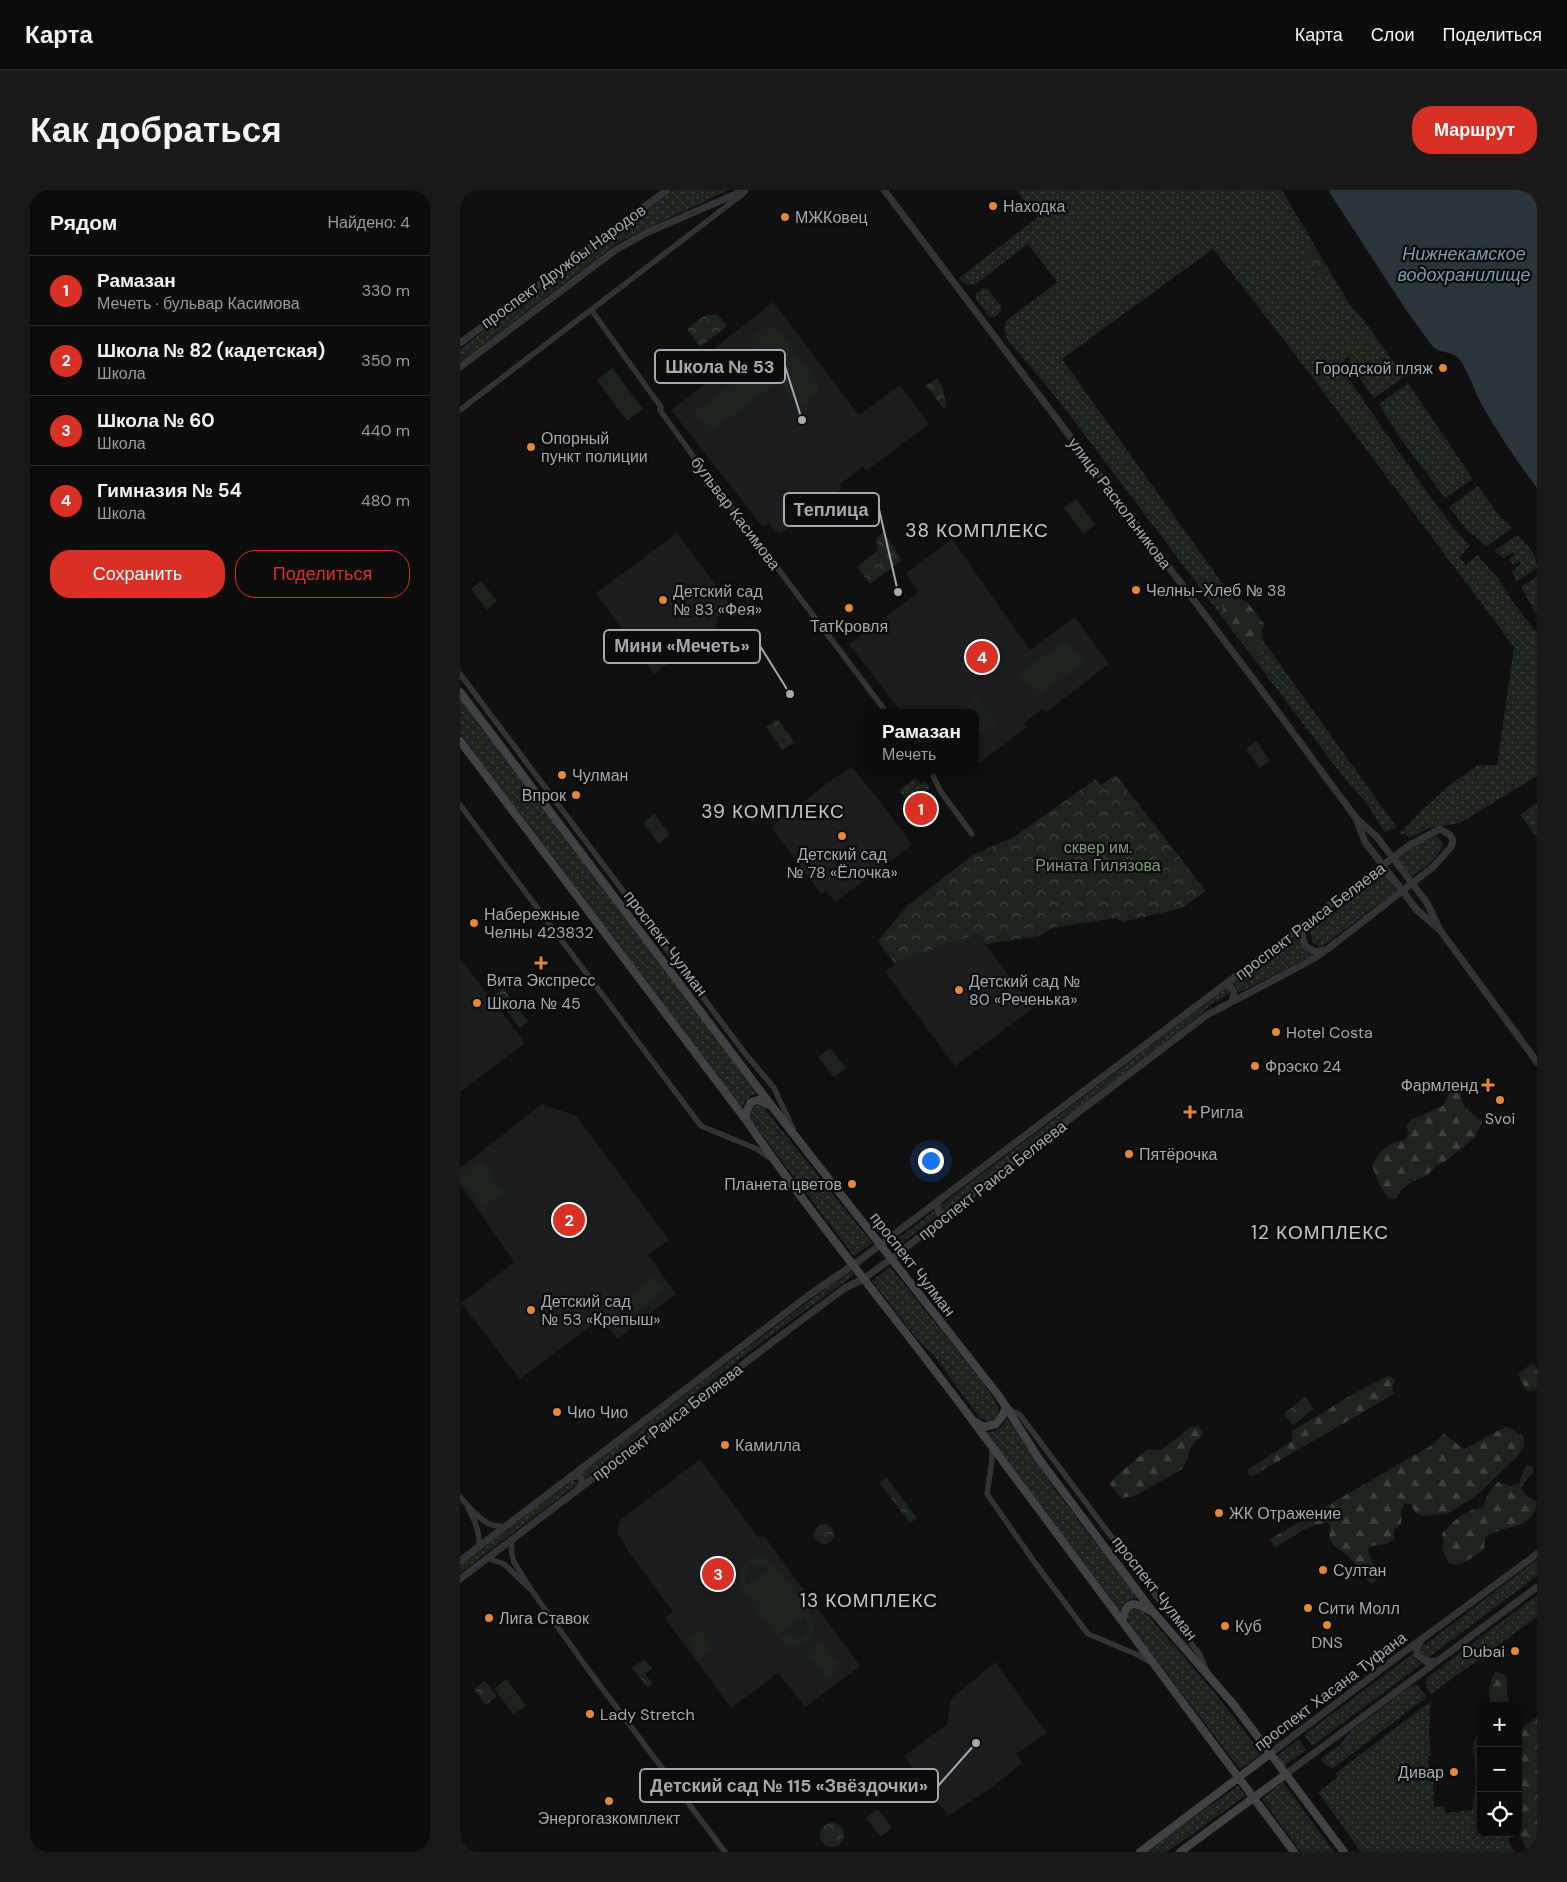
<!DOCTYPE html>
<html lang="ru">
<head>
<meta charset="utf-8">
<style>
  :root { --surface:#0c0c0d; --page:#1a1a1b; --text:#f1f3f6; --muted:#9a9b9d; --line:#2c2c2e; --accent:#d93025 }
  body { margin:0; font-family:"DM Sans",sans-serif; background:var(--page); color:var(--text) }
  .controls { position:absolute; right:15px; bottom:15px; display:grid; overflow:hidden; border-radius:10px; box-shadow:0 2px 8px #0003 }
  .controls button { width:45px; height:45px; display:grid; place-items:center; padding:0; border:0; border-bottom:1px solid var(--line); background:var(--surface); color:var(--text); font:25px sans-serif }
  .you { position:absolute; left:470px; top:970px; width:18px; height:18px; margin:-12px; border:4px solid #fff; border-radius:50%; background:#1a73e8; box-shadow:0 0 0 8px #1a73e833 }
  .badge { display:grid; place-items:center; width:32px; height:32px; border-radius:50%; background:var(--accent); color:#fff; font-size:16px; font-weight:700 }
  .pin { position:absolute; translate:-50% -50%; border:2px solid #fff; box-shadow:0 1px 5px #0006 }
  .popup { position:absolute; left:404px; top:519px; width:115px; height:65px; box-sizing:border-box; display:grid; place-content:center; border-radius:10px; background:var(--surface); filter:drop-shadow(0 1px 4px #0005); font-size:16px; white-space:nowrap; color:var(--muted) }
  .popup b { font-size:19px; color:var(--text) }
  .popup::after { content:''; position:absolute; left:50%; top:100%; margin-left:-10px; border:10px solid transparent; border-top-color:var(--surface) }
  .list { margin:0; padding:0; list-style:none }
  h2 { display:flex; justify-content:space-between; align-items:center; height:65px; margin:0; padding:0 20px; font-size:21px }
  h2 small { font-size:16px; font-weight:400; color:var(--muted) }
  .list li { display:grid; grid-template-columns:32px 1fr auto; gap:15px; align-items:center; box-sizing:border-box; height:70px; padding:0 20px; border-top:1px solid var(--line) }
  .list b { display:block; font-size:19px; white-space:nowrap }
  .list p { margin:0; font-size:16px; white-space:nowrap; color:var(--muted) }
  .list em { font-size:16px; font-style:normal; color:var(--muted) }
  .actions { display:flex; gap:10px; padding:15px 20px }
  .actions a { flex:1; padding:11px 0; border:1px solid var(--accent); border-radius:20px; text-align:center; font-size:18px; color:var(--accent) }
  .actions .main { background:var(--accent); color:#fff }
  .icon { flex:none; width:28px; height:28px; fill:none; stroke:currentColor; stroke-width:2; stroke-linecap:round; stroke-linejoin:round }
  .map { position:relative; flex:none; width:1077px; height:1662px; overflow:hidden; border-radius:20px }
  header { display:flex; align-items:center; gap:30px; box-sizing:border-box; height:70px; padding:0 25px; background:var(--surface); border-bottom:1px solid var(--line) }
  header strong { font-size:24px }
  nav { display:flex; gap:28px; margin-inline-start:auto; font-size:18px }
  .intro { display:flex; align-items:center; justify-content:space-between; box-sizing:border-box; height:120px; padding:0 30px }
  h1 { margin:0; font-size:35px }
  .button { padding:12px 22px; border-radius:20px; background:var(--accent); color:#fff; font-size:18px; font-weight:700 }
  main { display:flex; gap:30px; padding:0 30px }
  aside { flex:1; background:var(--surface); border-radius:20px; box-shadow:0 2px 8px #0003 }
  .map>svg:first-child { display:block }
</style>
</head>
<body>
<header>
<strong>Карта</strong>
<nav><a>Карта</a><a>Слои</a><a>Поделиться</a></nav>
</header>
<div class="intro"><h1>Как добраться</h1><a class="button">Маршрут</a></div>
<main>
<aside>
<h2>Рядом<small>Найдено: 4</small></h2>
<ul class="list">
<li><span class="badge">1</span><div><b>Рамазан</b><p>Мечеть · бульвар Касимова</p></div><em>330 m</em></li>
<li><span class="badge">2</span><div><b>Школа № 82 (кадетская)</b><p>Школа</p></div><em>350 m</em></li>
<li><span class="badge">3</span><div><b>Школа № 60</b><p>Школа</p></div><em>440 m</em></li>
<li><span class="badge">4</span><div><b>Гимназия № 54</b><p>Школа</p></div><em>480 m</em></li>
</ul>
<div class="actions"><a class="main">Сохранить</a><a>Поделиться</a></div>
</aside>
<div class="map">
<svg width="1077" height="1662" viewBox="0 0 1077 1662">
  <defs>
    <pattern id="grass-dots" width="8" height="8" patternUnits="userSpaceOnUse" patternTransform="scale(1.25)"><rect width="8" height="8" fill="#1d241d"/><path d="M2 2h.1M6 6h.1" fill="none" stroke="#3b413b" stroke-width="1.8" stroke-linecap="round"/></pattern>
    <pattern id="forest-firs" width="22" height="20" patternUnits="userSpaceOnUse" patternTransform="scale(1.25)"><rect width="22" height="20" fill="#1d241d"/><path d="M5 1l3.5 6h-7zM16 11l3.5 6h-7z" fill="#3b413b"/></pattern>
    <pattern id="park-crowns" width="20" height="18" patternUnits="userSpaceOnUse" patternTransform="scale(1.25)"><rect width="20" height="18" fill="#1d241d"/><path d="M2 6a3 3 0 1 1 6 0M12 15a3 3 0 1 1 6 0" fill="none" stroke="#3b413b"/></pattern>
  </defs>
  <rect width="100%" height="100%" fill="#101011"/>
  <path fill="#1c1d1e" d="M313,112l86,113 41,-30 29,39 -63,47 -3,-4 -23,17 2,4 -61,45 -6,-1 -6,-8 -7,2 -91,-116 42,-32 -13,-18z
    M217,343l54,73 -13,10 -3,13 -61,45 -58,-81z
    M492,349l78,111 45,-33 34,47 -64,49 -3,-4 -18,14 3,4 -50,38 -2,-2v-50h-73l-53,-69 70,-52 -13,-19z
    M393,578l28,35 31,42 -77,57 -9,-11 -5,3 -50,-67 67,-52 1,1 9,-7z
    M518,744l55,74 -78,58 -70,-94 14,-11z
    M0,768l65,85 -65,49z
    M82,914l34,12 93,124 -21,15 28,39 -59,45 -16,-21 -81,61 -59,-76 53,-41 -54,-78v-16z
    M240,1269l58,78h7l95,129 -55,41 -27,-34 -47,35 -66,-90 8,-6 -48,-65v-4l-8,-10 3,-13z
    M535,1472l52,71 -31,21 6,9 -30,24 -44,29 -44,-60 43,-32 4,-25z"/>
  <path fill="url(#grass-dots)" d="M211,0h57l-109,52 -159,120v-13z
    M556,0h266l68,115 13,14 41,58 -30,21 -23,-31 -2,-11 -10,9 85,123 32,43 14,15 -11,11 7,8 11,-10 21,23 15,24 24,31v143l-77,47 -31,5 -20,10 -3,-4h-7l21,-22 31,-28 27,-19h19l17,-118 -220,-294 -81,-104 -151,110 335,469 -13,4 -16,-27 -24,-27 -285,-377 -52,-62 -3,-9 2,-9 51,-39 -29,-38 -51,39c-8,3 -13,2 -18,-5l79,-61z
    M523,98l5,1 13,17v5l-6,6h-6l-13,-18v-5z
    M948,193l65,96 -28,19 -47,-63 -19,-31z
    M1018,296l19,27 15,15 -25,18 -20,-16 -18,-23z
    M1057,345c10,9 20,18 20,33l-21,14 -4,-11 9,-7 -1,-3 -7,4 -4,-6 6,-4 -2,-3 -9,6 -10,-7z
    M1077,386v39l-16,-28z
    M0,508l299,396c-10,0 -14,6 -17,15l-282,-375z
    M460,585l10,13 -21,16 -10,-14z
    M1077,612v36l-17,-23z
    M969,647c7,0 11,0 14,8 -6,15 -19,23 -32,32l-15,-19 18,-13z
    M927,683l12,16 -75,56 -5,1 -7,-4 -2,-11z
    M840,744l4,15 9,6 -75,38 -1,-5 -5,-4z
    M765,799l4,1v4l-16,9 -19,17 -251,192 -3,-5 1,-2z
    M295,914l5,1 4,3 108,135 -18,13 -104,-137v-8z
    M474,1021l4,5 -45,34 -4,-5z
    M430,1077l89,110 17,25 3,11 -7,9h-5l-8,-5 -44,-60 -20,-21 -43,-55z
    M390,1080l4,5 -84,61 -185,142 -4,-5z
    M547,1228l47,70 84,110c-9,1 -15,4 -18,13l-135,-179c11,1 17,-4 22,-14z
    M113,1290l4,2 -1,3 -116,88v-8z
    M1077,1370v16l-109,82 -4,-1 -3,-6 1,-4z
    M1077,1405v22l-106,77 -6,-10 3,-7z
    M675,1418l9,3 71,82 47,61 -22,15 -111,-145 -2,-10 3,-4z
    M954,1463v5l8,6 -110,82 -8,-11z
    M957,1495l10,12 -95,72 -2,-3h-4l-5,-8 18,-12 12,-15 60,-45z
    M971,1511l-2,30 2,25h-3l2,26h3l1,25 10,-1 2,7 26,-3 4,-29 -3,-34 2,-10h6v96h27l2,11 4,8h-153l-43,-60 20,-15 -2,-4z
    M839,1549l7,11 -22,16 -7,-10z
    M823,1592l51,70h-33l-39,-53z
    M778,1596l7,10 -78,56h-23z"/>
  <path fill="url(#forest-firs)" d="M758,408l9,3 14,-2 7,4 16,21 -2,10 1,3 -5,22 -3,-1 -32,-42v-10l-10,-3z
    M995,899l5,4c4,21 12,16 22,30l-7,14 -30,25 -9,4 -9,10 -14,5 -12,9 -5,9h-7l-9,-13 -8,-21c10,-16 14,-21 33,-25l4,-7 -3,-7 4,-6 33,-14 6,-14z
    M1071,1174l6,3v23l-11,1 -8,-17z
    M928,1186l6,3 1,2 -3,5 2,8 -143,83 -3,-3 -1,-4 45,-29v-10l73,-44z
    M738,1236l4,5 1,3 -13,14 -2,11 -6,10 -47,27 -15,2 -10,-14 5,-7 33,-28 13,1 30,-23z
    M1045,1237l6,1 13,9v9l-7,11 -40,38 -28,18 -25,3 -8,-3 -6,-9 -6,-1 -2,6 -1,15 -7,6v9l-7,5 -16,2 -3,3 9,31 -6,4c-8,-7 -13,-17 -20,-25 -12,-13 -25,-10 -21,-34l-3,-3 -22,7 -30,19 -5,-9 162,-94 12,-11 20,15z
    M1067,1275l6,1 1,6 -11,11 -2,6 7,8 9,5c-4,31 -35,21 -52,36l-1,11c-3,4 -24,16 -28,16 -1,0 -7,-2 -8,-2l-6,-16 2,-5 -2,-8c7,-9 19,-20 30,-24 4,-2 8,-1 12,-3 2,-11 6,-17 14,-25l12,4 9,-3 4,-12z
    M1035,1482l7,1 5,6v14l2,11 -2,2h-14c-7,-11 -4,-23 2,-34z
    M1077,1527v135h-10l-9,-22v-99z"/>
  <path fill="url(#park-crowns)" d="M856,60l13,21 -12,7 -13,-21z
    M245,125h13l9,11 -27,21 -13,-18z
    M477,188l6,8 3,22 -2,1 -18,-23z
    M424,342l18,28 -32,24 -13,-17 21,-17 -2,-12z
    M317,529l17,23 -11,8 -17,-23z
    M656,585l90,116 -24,17 -59,14 -7,-4 -64,10 -12,8 -54,8 -8,-10 -79,27 -4,3 -17,-23 29,-35 66,-51 41,-18 82,-58 5,6z
    M43,798l25,34 -8,6 -25,-34z
    M845,1207l9,12 -21,16 -9,-11z
    M426,1287l31,41 -7,5 -31,-41z
    M354 1344a10 10 0 1 1 20 0a10 10 0 1 1-20 0Z
    M184,1469l8,9 -7,6 8,10 -5,4 -16,-20z
    M25,1491l12,15 -11,9 -12,-16z
    M360 1645a12 12 0 1 1 24 0a12 12 0 1 1-24 0Z"/>
  <path fill="#1d241d" fill-rule="evenodd" d="M312,137l7,3 39,53 -1,11 -10,9h-8l-7,-4 -40,-54 1,-8 6,-7z
    M299,174l15,21 -66,49 -15,-21z
    M152,178l31,41 -16,12 -30,-41z
    M616,309l19,26 -12,9 -19,-26z
    M21,391l16,20 -10,9 -16,-21z
    M607,449l17,23 -48,36 -17,-24z
    M517,508l19,24 -16,12 -5,-6v-15h-12l-2,-3z
    M796,551l14,20 -10,7 -14,-19z
    M194,624l16,20 -11,10 -16,-21z
    M370,858l16,20 -12,9 -16,-20z
    M20,969l24,33 -22,17 -22,-31v-4z
    M195,1086l11,14 -33,25 -11,-14z
    M301,1367l7,2 6,5c10,12 34,41 39,54 3,10 -1,22 -11,26 -10,4 -17,0 -25,-6l-36,-50c-4,-17 2,-28 20,-31zM294,1373h9l7,6 -23,16c-4,-10 -2,-15 7,-22zM345,1426l3,11 -6,9 -11,3 -9,-6z
    M240,1439l15,20 -14,11 -15,-20z
    M362,1451l19,26 -15,12 -20,-27z
    M46,1489l20,26 -12,10 -20,-26z
    M418,1619l14,19 -11,9 -15,-19z"/>
  <path fill="#2b3539" d="M868,0h209v298c-20,-27 -39,-54 -55,-83 -7,-12 -16,-41 -25,-48 -7,-6 -17,-4 -24,-10l-29,-40z"/>
  <g fill="none" stroke-linecap="round" stroke-linejoin="round">
    <path stroke="#323336" stroke-width="5.5" d="M132,121l69,96 -1,3 41,57 186,246
      M0,220l284,-217
      M0,484l284,378 30,36 19,41
      M470,580l11,22 31,42
      M0,615l241,321 56,23 16,11
      M548,1218l12,7 180,240 7,16
      M532,1259v11l-5,34 48,69 53,71 48,20 15,8
      M0,1307c8,9 20,24 32,28 4,1 9,1 13,2
      M8,1318c7,13 12,23 11,38
      M51,1350l1,14 2,8 18,29 55,77 138,184
      M27,1368l17,6 25,24"/>
    <path stroke="#323336" stroke-width="7" d="M424,0l373,494 99,134 21,19 50,66 13,27
      M0,153l207,-153
      M0,177l154,-116 32,-18 99,-43
      M897,631l8,21 52,68 23,20 97,132
      M847,736l-5,8 3,12 10,6 8,-2
      M764,795c11,2 11,8 8,16
      M479,1010l-2,5 2,8 9,2
      M110,1287l8,-1 3,2 1,6 -4,5
      M0,1371l349,-266 51,-35 551,-416 29,-15 10,6 3,5 -2,7 -18,20 -104,81 -14,10 -108,57 -218,165 -41,35 -57,44 -28,20 -18,9 -50,37 -335,254
      M961,1451l-4,6v8l10,7 9,-1
      M811,1563l129,-98 137,-101
      M826,1584l251,-187"/>
    <path stroke="#404246" stroke-width="8" d="M0,502l314,417 225,287 40,63 114,153 81,93 110,147
      M0,551l286,379c70,102 150,198 224,297 109,145 215,290 324,435
      M286,930v-8l5,-10 7,-2 11,5
      M514,1231l10,6 12,-3 7,-9 3,-9
      M663,1431c2,-22 13,-19 28,-10
      M680,1662l131,-99
      M720,1662l106,-78"/>
  </g>
  <g fill="#e18938" stroke="#0b0b0c" stroke-width="2">
    <circle cx="533" cy="16" r="5"/>
    <circle cx="325" cy="27" r="5"/>
    <circle cx="983" cy="178" r="5"/>
    <circle cx="71" cy="257" r="5"/>
    <circle cx="676" cy="400" r="5"/>
    <circle cx="203" cy="410" r="5"/>
    <circle cx="389" cy="418" r="5"/>
    <circle cx="102" cy="585" r="5"/>
    <circle cx="116" cy="605" r="5"/>
    <circle cx="382" cy="646" r="5"/>
    <circle cx="14" cy="733" r="5"/>
    <path d="M78.5 765.5h5v5h5v5h-5v5h-5v-5h-5v-5h5z"/>
    <circle cx="499" cy="800" r="5"/>
    <circle cx="17" cy="813" r="5"/>
    <circle cx="816" cy="842" r="5"/>
    <circle cx="795" cy="876" r="5"/>
    <path d="M1025.5 887.5h5v5h5v5h-5v5h-5v-5h-5v-5h5z"/>
    <circle cx="1040" cy="910" r="5"/>
    <path d="M727.5 914.5h5v5h5v5h-5v5h-5v-5h-5v-5h5z"/>
    <circle cx="669" cy="964" r="5"/>
    <circle cx="392" cy="994" r="5"/>
    <circle cx="71" cy="1120" r="5"/>
    <circle cx="97" cy="1222" r="5"/>
    <circle cx="265" cy="1255" r="5"/>
    <circle cx="759" cy="1323" r="5"/>
    <circle cx="863" cy="1380" r="5"/>
    <circle cx="848" cy="1418" r="5"/>
    <circle cx="29" cy="1428" r="5"/>
    <circle cx="867" cy="1435" r="5"/>
    <circle cx="765" cy="1436" r="5"/>
    <circle cx="1055" cy="1461" r="5"/>
    <circle cx="130" cy="1524" r="5"/>
    <circle cx="994" cy="1582" r="5"/>
    <circle cx="149" cy="1611" r="5"/>
  </g>
  <g text-anchor="middle" stroke-width="4.5" stroke-linejoin="round" paint-order="stroke">
    <g font-size="16" fill="#a3aab1" stroke="#0b0b0c" text-anchor="start">
      <text x="543" y="22">Находка</text>
      <text x="335" y="33">МЖКовец</text>
      <text x="973" y="184" text-anchor="end">Городской пляж</text>
      <text x="81" y="254">Опорный<tspan x="81" dy="18">пункт полиции</tspan></text>
      <text x="686" y="406">Челны-Хлеб № 38</text>
      <text x="213" y="407">Детский сад<tspan x="213" dy="18">№ 83 «Фея»</tspan></text>
      <text x="389" y="442" text-anchor="middle">ТатКровля</text>
      <text x="112" y="591">Чулман</text>
      <text x="106" y="611" text-anchor="end">Впрок</text>
      <text x="382" y="670" text-anchor="middle">Детский сад<tspan x="382" dy="18">№ 78 «Ёлочка»</tspan></text>
      <text x="24" y="730">Набережные<tspan x="24" dy="18">Челны 423832</tspan></text>
      <text x="81" y="796" text-anchor="middle">Вита Экспресс</text>
      <text x="509" y="797">Детский сад №<tspan x="509" dy="18">80 «Реченька»</tspan></text>
      <text x="27" y="819">Школа № 45</text>
      <text x="826" y="848">Hotel Costa</text>
      <text x="805" y="882">Фрэско 24</text>
      <text x="1018" y="901" text-anchor="end">Фармленд</text>
      <text x="740" y="928">Ригла</text>
      <text x="1040" y="934" text-anchor="middle">Svoi</text>
      <text x="679" y="970">Пятёрочка</text>
      <text x="382" y="1000" text-anchor="end">Планета цветов</text>
      <text x="81" y="1117">Детский сад<tspan x="81" dy="18">№ 53 «Крепыш»</tspan></text>
      <text x="107" y="1228">Чио Чио</text>
      <text x="275" y="1261">Камилла</text>
      <text x="769" y="1329">ЖК Отражение</text>
      <text x="873" y="1386">Султан</text>
      <text x="858" y="1424">Сити Молл</text>
      <text x="39" y="1434">Лига Ставок</text>
      <text x="775" y="1442">Куб</text>
      <text x="867" y="1458" text-anchor="middle">DNS</text>
      <text x="1045" y="1467" text-anchor="end">Dubai</text>
      <text x="140" y="1530">Lady Stretch</text>
      <text x="984" y="1588" text-anchor="end">Дивар</text>
      <text x="149" y="1634" text-anchor="middle">Энергогазкомплект</text>
    </g>
    <g font-size="16" fill="#a3aab1" stroke="#0b0b0c">
      <text transform="translate(103 76) rotate(-36)" y="6">проспект Дружбы Народов</text>
      <text transform="translate(660 313) rotate(53)" y="6">улица Раскольникова</text>
      <text transform="translate(276 323) rotate(53)" y="6">бульвар Касимова</text>
      <text transform="translate(850 731) rotate(-37)" y="6">проспект Раиса Беляева</text>
      <text transform="translate(206 753) rotate(53)" y="6">проспект Чулман</text>
      <text transform="translate(532 990) rotate(-38)" y="6">проспект Раиса Беляева</text>
      <text transform="translate(453 1074) rotate(52)" y="6">проспект Чулман</text>
      <text transform="translate(207 1232) rotate(-37)" y="6">проспект Раиса Беляева</text>
      <text transform="translate(695 1398) rotate(52)" y="6">проспект Чулман</text>
      <text transform="translate(870 1501) rotate(-37)" y="6">проспект Хасана Туфана</text>
    </g>
    <g font-size="16" fill="#7f9b7b" stroke="#0b0b0c">
      <text x="638" y="663">сквер им.<tspan x="638" dy="18">Рината Гилязова</tspan></text>
    </g>
    <g font-size="18" font-style="italic" fill="#7c9daa" stroke="#0b0b0c">
      <text x="1004" y="70">Нижнекамское<tspan x="1004" dy="21">водохранилище</tspan></text>
    </g>
    <g font-size="19" letter-spacing="1" fill="#c3c8cd" stroke="#0b0b0c">
      <text x="517" y="347">38 КОМПЛЕКС</text>
      <text x="313" y="628">39 КОМПЛЕКС</text>
      <text x="860" y="1049">12 КОМПЛЕКС</text>
      <text x="409" y="1417">13 КОМПЛЕКС</text>
    </g>
  </g>
  <path fill="none" stroke="#a3aab1" stroke-width="2" d="M342 230L325 176M438 402L419 319M330 504L300 456M516 1553L478 1596"/>
  <g fill="#a3aab1" stroke="#0b0b0c" stroke-width="2">
    <circle cx="342" cy="230" r="5"/>
    <circle cx="438" cy="402" r="5"/>
    <circle cx="330" cy="504" r="5"/>
    <circle cx="516" cy="1553" r="5"/>
  </g>
  <g fill="#0b0b0c" stroke="#a3aab1" stroke-width="2">
    <rect x="195" y="160" width="130" height="33" rx="5"/>
    <rect x="324" y="303" width="95" height="33" rx="5"/>
    <rect x="144" y="440" width="156" height="33" rx="5"/>
    <rect x="180" y="1579" width="298" height="33" rx="5"/>
  </g>
  <g font-size="18" text-anchor="middle" font-weight="bold" fill="#a3aab1">
    <text x="260" y="183">Школа № 53</text>
    <text x="371" y="326">Теплица</text>
    <text x="222" y="462">Мини «Мечеть»</text>
    <text x="329" y="1602">Детский сад № 115 «Звёздочки»</text>
  </g>
</svg>
<div class="controls">
<button>+</button>
<button>−</button>
<button><svg class="icon" aria-label="locate" viewBox="0 0 24 24"><circle cx="12" cy="12" r="6"/><path d="M12 2v4M12 18v4M2 12h4M18 12h4"/></svg></button>
</div>
<div class="you"></div>
<div class="pin badge" style="left:461px;top:619px">1</div>
<div class="popup"><b>Рамазан</b>Мечеть</div>
<div class="pin badge" style="left:109px;top:1030px">2</div>
<div class="pin badge" style="left:258px;top:1384px">3</div>
<div class="pin badge" style="left:522px;top:467px">4</div>
</div>
</main>
</body>
</html>
